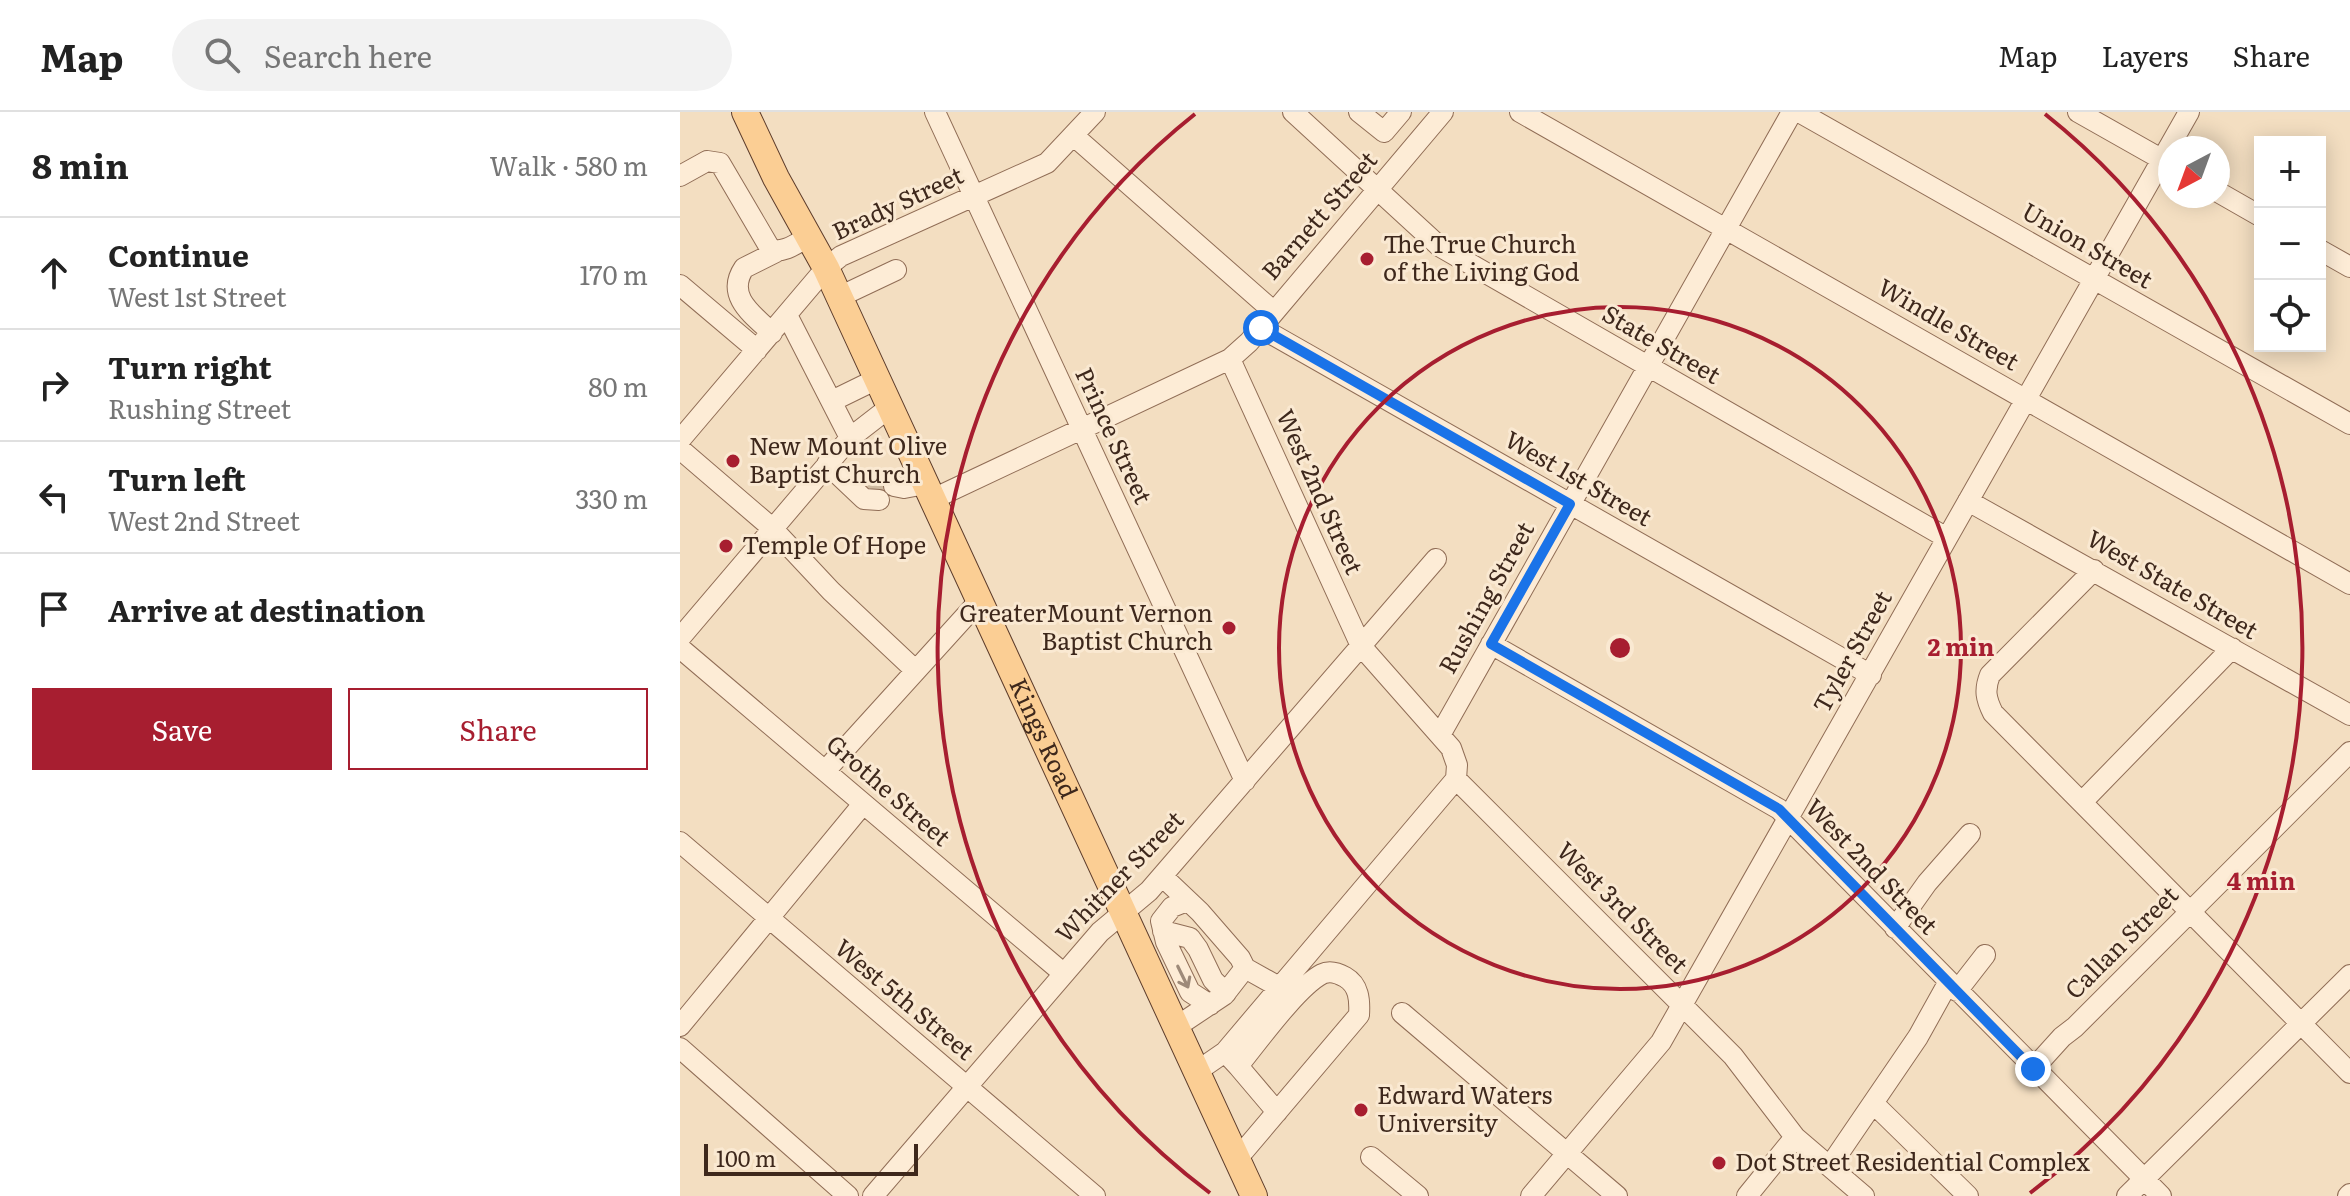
<!DOCTYPE html>
<html lang="en">
<head>
<meta charset="utf-8">
<style>
  :root { --surface:#fff; --page:#f2f2f2; --text:#222; --muted:#767676; --line:#e0e0e0; --accent:#a71e30 }
  body { margin:0; font-family:Literata,serif; background:var(--page); color:var(--text) }
  .controls { position:absolute; right:24px; top:24px; display:grid; overflow:hidden; border-radius:0px; box-shadow:0 4px 20px #0003 }
  .controls button { width:72px; height:72px; display:grid; place-items:center; padding:0; border:0; border-bottom:2px solid var(--line); background:var(--surface); color:var(--text); font:40px sans-serif }
  .compass { position:absolute; left:1478px; top:24px; width:72px; height:72px; border-radius:50%; background:var(--surface); box-shadow:0 4px 20px #0003; rotate:221deg }
  .scale { position:absolute; left:24px; bottom:20px; width:214px; box-sizing:border-box; padding-left:8px; border:4px solid #3e281c; border-top:0; font-size:22px; line-height:28px; white-space:nowrap; color:#3e281c; -webkit-text-stroke:6px #fae9d2; paint-order:stroke }
  .stop { position:absolute; width:24px; height:24px; margin:-18px; border:6px solid #1a73e8; border-radius:50%; background:#fff }
  .stop.end { background:#1a73e8; border-color:#fff; box-shadow:0 2px 8px #0008 }
  .list { margin:0; padding:0; list-style:none }
  h2 { display:flex; justify-content:space-between; align-items:center; height:104px; margin:0; padding:0 32px; font-size:34px }
  h2 small { font-size:26px; font-weight:400; color:var(--muted) }
  .list li { display:grid; grid-template-columns:52px 1fr auto; gap:24px; align-items:center; box-sizing:border-box; height:112px; padding:0 32px; border-top:2px solid var(--line) }
  .list b { display:block; font-size:30px; white-space:nowrap }
  .list p { margin:0; font-size:26px; white-space:nowrap; color:var(--muted) }
  .list em { font-size:26px; font-style:normal; color:var(--muted) }
  .actions { display:flex; gap:16px; padding:24px 32px }
  .actions a { flex:1; padding:18px 0; border:2px solid var(--accent); border-radius:0px; text-align:center; font-size:28px; color:var(--accent) }
  .actions .main { background:var(--accent); color:#fff }
  .icon { flex:none; width:44px; height:44px; fill:none; stroke:currentColor; stroke-width:2; stroke-linecap:round; stroke-linejoin:round }
  .map { position:relative; flex:none; width:1670px; height:1084px; overflow:hidden }
  header { display:flex; align-items:center; gap:48px; box-sizing:border-box; height:112px; padding:0 40px; background:var(--surface); border-bottom:2px solid var(--line) }
  header strong { font-size:38px }
  nav { display:flex; gap:44px; margin-inline-start:auto; font-size:28px }
  .search { width:560px; height:72px; background:var(--page); display:flex; align-items:center; gap:20px; box-sizing:border-box; padding:0 28px; border-radius:44px; color:var(--muted); font-size:30px }
  main { display:flex }
  aside { flex:1; background:var(--surface) }
  .map>svg:first-child { display:block }
</style>
</head>
<body>
<header>
<strong>Map</strong>
<div class="search"><svg class="icon" aria-label="search" viewBox="0 0 24 24"><circle cx="10" cy="10" r="6"/><path d="M15 15l6 6"/></svg>Search here</div>
<nav><a>Map</a><a>Layers</a><a>Share</a></nav>
</header>
<main>
<aside>
<h2>8 min<small>Walk · 580 m</small></h2>
<ul class="list">
<li><svg class="icon" aria-label="ahead" viewBox="0 0 24 24"><path d="M12 20V5M6 11l6-6 6 6"/></svg><div><b>Continue</b><p>West 1st Street</p></div><em>170 m</em></li>
<li><svg class="icon" aria-label="right" viewBox="0 0 24 24"><path d="M7 20v-9h11M14 6l5 5-5 5"/></svg><div><b>Turn right</b><p>Rushing Street</p></div><em>80 m</em></li>
<li><svg class="icon" aria-label="left" viewBox="0 0 24 24"><path d="M17 20v-9H6M10 6l-5 5 5 5"/></svg><div><b>Turn left</b><p>West 2nd Street</p></div><em>330 m</em></li>
<li><svg class="icon" aria-label="arrive" viewBox="0 0 24 24"><path d="M6 21V4h12l-3 4 3 4H6"/></svg><div><b>Arrive at destination</b></div></li>
</ul>
<div class="actions"><a class="main">Save</a><a>Share</a></div>
</aside>
<div class="map">
<svg width="1670" height="1084" viewBox="0 0 1670 1084">
  <rect width="100%" height="100%" fill="#f3dec1"/>
  <g fill="none" stroke-linecap="round" stroke-linejoin="round">
    <path stroke="#cfbaa0" stroke-width="20" stroke-dasharray="20 10" stroke-linecap="butt" d="M184,372l30,2"/>
    <g stroke="#906d56" stroke-width="22">
      <path id="minor" d="M255,0l310,669
        M613,0l146,134 508,292
        M679,0l25,20 17,-20
        M840,0l830,472
        M1119,0l551,312
        M1398,0l92,52
        M394,24l199,175
        M0,64l27,-15 13,2 51,87c14,3 26,-7 37,-13
        M1538,80l42,24
        M1640,138l30,17
        M0,173l77,65
        M159,185l57,-27
        M107,203l63,123
        M581,216l610,347
        M92,221c-19,-18 -47,-37 -28,-65l32,-16
        M550,247l131,287 90,102 6,17 -1,14 277,277 62,81 69,59
        M152,289l45,-22
        M0,328l146,-172 15,-12 206,-93 48,-51
        M0,337l92,79 59,63 84,79
        M147,352l37,35 15,1
        M214,374l10,2 21,-4
        M253,387l297,-140 19,-17 194,-230
        M1288,389l382,214
        M1414,458l-104,105c-6,15 -4,24 3,38l357,360
        M0,526l170,-200 40,-31
        M811,532l288,165 382,387
        M0,536l383,325
        M760,623l352,-623
        M145,659l155,-171
        M1402,690l150,-154
        M0,730l415,354
        M482,764l38,36 40,46 5,10 34,19
        M507,789l-15,6 -11,14 5,21 24,50 20,13
        M1215,816l32,-45 43,-49
        M483,819l27,7 8,11 15,31 13,13
        M1277,879l28,-36
        M722,901l215,183
        M0,914l183,-222
        M496,915l48,-32 21,-27
        M0,936l168,148
        M545,940l13,14c19,-23 59,-79 84,-92 8,-4 16,-1 23,3 14,8 15,23 14,38l-122,144
        M558,954l39,46
        M1353,957l29,-32 13,-10 275,-275
        M516,960l29,-20 231,-273
        M1194,992l94,92
        M691,1045l47,39
        M1150,1054l88,-129 30,-54
        M193,1084l227,-264 49,-41 287,-332
        M851,1084l130,-154 528,-930
        M1067,1084l48,-59
        M1447,1084l223,-221
        M1668,1084l2,-2"/>
    </g>
    <g stroke="#5d3c2b" stroke-width="28">
      <g id="major">
        <path id="s1" d="M65,0l31,66 50,90 428,928"/>
      </g>
    </g>
    <use href="#minor" stroke="#fdecd6" stroke-width="20"/>
    <use href="#major" stroke="#fbce94" stroke-width="26"/>
  </g>
  <defs><path id="oneway-shaft" d="M-6 0H5M1.5-3L5.5 0L1.5 3" fill="none" stroke-width="1.6" stroke-linecap="round" stroke-linejoin="round" transform="scale(2)"/></defs>
  <use stroke="#9e8a79" href="#oneway-shaft" transform="translate(503 865) rotate(64)"/>
  <g fill="none" stroke-linecap="round" stroke-linejoin="round">
    <path stroke="#1a73e8" stroke-width="10" d="M581,216l309,176 -79,140 288,165 254,260"/>
  </g>
  <g fill="none" stroke="#a71e30" stroke-width="4">
    <circle cx="940" cy="536" r="341"/>
    <path d="M530 1081A682 682 0 0 1 515 2M1365 2A682 682 0 0 1 1350 1081"/>
  </g>
  <g fill="#a71e30" stroke="#fae9d2" stroke-width="3">
    <circle cx="687" cy="147" r="8"/>
    <circle cx="53" cy="349" r="8"/>
    <circle cx="46" cy="434" r="8"/>
    <circle cx="549" cy="516" r="8"/>
    <circle cx="681" cy="998" r="8"/>
    <circle cx="1039" cy="1051" r="8"/>
  </g>
  <g text-anchor="middle" stroke-width="6" stroke-linejoin="round" paint-order="stroke">
    <g font-size="24" fill="#3e281c" stroke="#fae9d2">
      <text transform="translate(218 92) rotate(-25)" y="8">Brady Street</text>
      <text transform="translate(640 104) rotate(-49)" y="8">Barnett Street</text>
      <text transform="translate(1407 134) rotate(30)" y="8">Union Street</text>
      <text transform="translate(1268 213) rotate(30)" y="8">Windle Street</text>
      <text transform="translate(981 233) rotate(30)" y="8">State Street</text>
      <text transform="translate(433 324) rotate(65)" y="8">Prince Street</text>
      <text transform="translate(898 367) rotate(30)" y="8">West 1st Street</text>
      <text transform="translate(639 380) rotate(66)" y="8">West 2nd Street</text>
      <text transform="translate(1492 473) rotate(30)" y="8">West State Street</text>
      <text transform="translate(807 486) rotate(-61)" y="8">Rushing Street</text>
      <text transform="translate(1173 540) rotate(-61)" y="8">Tyler Street</text>
      <text dy="8" stroke="none"><textPath href="#s1" startOffset="694">Kings Road</textPath></text>
      <text transform="translate(208 679) rotate(41)" y="8">Grothe Street</text>
      <text transform="translate(1191 755) rotate(46)" y="8">West 2nd Street</text>
      <text transform="translate(440 765) rotate(-46)" y="8">Whitner Street</text>
      <text transform="translate(942 796) rotate(45)" y="8">West 3rd Street</text>
      <text transform="translate(1442 831) rotate(-45)" y="8">Callan Street</text>
      <text transform="translate(224 888) rotate(40)" y="8">West 5th Street</text>
    </g>
    <g font-size="24" fill="#3e281c" stroke="#fae9d2" text-anchor="start">
      <text x="703" y="141">The True Church<tspan x="703" dy="28">of the Living God</tspan></text>
      <text x="69" y="343">New Mount Olive<tspan x="69" dy="28">Baptist Church</tspan></text>
      <text x="62" y="442">Temple Of Hope</text>
      <text x="533" y="510" text-anchor="end">GreaterMount Vernon<tspan x="533" dy="28">Baptist Church</tspan></text>
      <text x="697" y="992">Edward Waters<tspan x="697" dy="28">University</tspan></text>
      <text x="1055" y="1059">Dot Street Residential Complex</text>
    </g>
  </g>
  <circle cx="940" cy="536" r="12" fill="#a71e30" stroke="#fae9d2" stroke-width="4"/>
  <g font-size="24" text-anchor="middle" font-weight="bold" fill="#a71e30" stroke="#fae9d2" stroke-width="6" stroke-linejoin="round" paint-order="stroke">
    <text x="1281" y="544">2 min</text>
    <text x="1581" y="778">4 min</text>
  </g>
</svg>
<div class="controls">
<button>+</button>
<button>−</button>
<button><svg class="icon" aria-label="locate" viewBox="0 0 24 24"><circle cx="12" cy="12" r="6"/><path d="M12 2v4M12 18v4M2 12h4M18 12h4"/></svg></button>
</div>
<svg class="compass" viewBox="-18 -18 36 36"><path d="M0-13l5 13h-10z" fill="#e53935"/><path d="M0 13l5-13h-10z" fill="#767676"/></svg>
<div class="scale">100 m</div>
<div class="stop" style="left:581px;top:216px"></div>
<div class="stop end" style="left:1353px;top:957px"></div>
</div>
</main>
</body>
</html>
